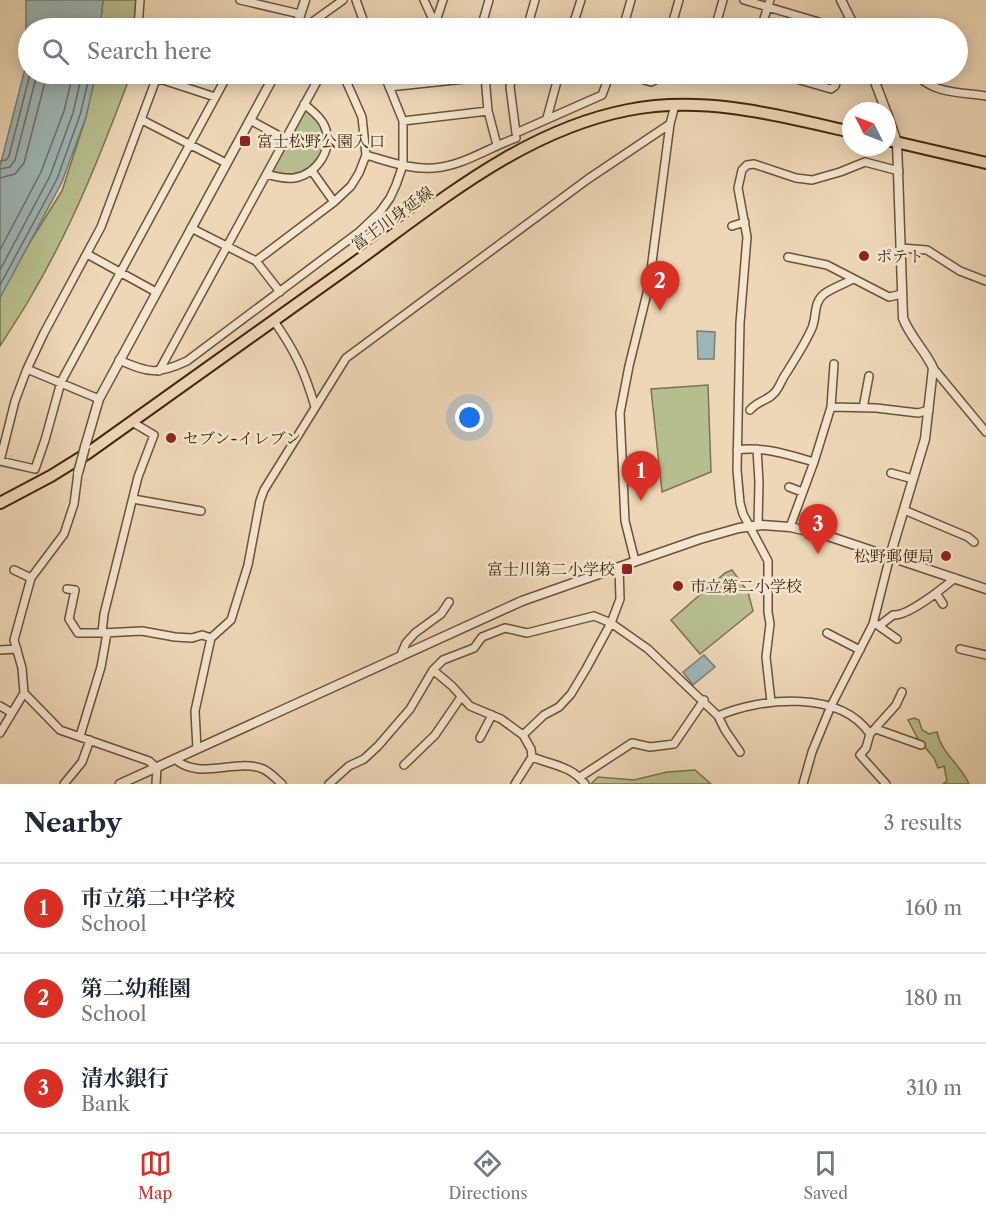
<!DOCTYPE html>
<html lang="en">
<head>
<meta charset="utf-8">
<style>
  :root { --surface:#fff; --page:#f2f2f3; --text:#1f2937; --muted:#747a83; --line:#e0e1e3; --accent:#d93025 }
  body { margin:0; font-family:"Libre Caslon Text","Noto Serif JP",serif; background:var(--page); color:var(--text) }
  .compass { position:absolute; left:842px; top:102px; width:54px; height:54px; border-radius:50%; background:var(--surface); box-shadow:0 3px 15px #0003; rotate:312deg }
  .you { position:absolute; left:470px; top:418px; width:21px; height:21px; margin:-15px; border:4px solid #fff; border-radius:50%; background:#1a73e8; box-shadow:0 0 0 9px #1a73e833 }
  .badge { display:grid; place-items:center; width:39px; height:39px; border-radius:50%; background:var(--accent); color:#fff; font-size:20px; font-weight:700 }
  .pin { position:absolute; translate:-50% -50px; filter:drop-shadow(0 2px 3px #0008) }
  .pin::after { content:''; position:absolute; top:32px; width:21px; height:18px; background:inherit; clip-path:polygon(0 0,100% 0,50% 100%) }
  .list { margin:0; padding:0; list-style:none }
  h2 { display:flex; justify-content:space-between; align-items:center; height:78px; margin:0; padding:0 24px; font-size:26px }
  h2 small { font-size:20px; font-weight:400; color:var(--muted) }
  .list li { display:grid; grid-template-columns:39px 1fr auto; gap:18px; align-items:center; box-sizing:border-box; height:90px; padding:0 24px; border-top:2px solid var(--line) }
  .list b { display:block; font-size:22px; white-space:nowrap }
  .list p { margin:0; font-size:20px; white-space:nowrap; color:var(--muted) }
  .list em { font-size:20px; font-style:normal; color:var(--muted) }
  .icon { flex:none; width:33px; height:33px; fill:none; stroke:currentColor; stroke-width:2; stroke-linecap:round; stroke-linejoin:round }
  .map { position:relative; flex:none; width:986px; height:784px; overflow:hidden }
  .search { position:absolute; background:var(--surface); box-shadow:0 3px 15px #0003; left:18px; right:18px; top:18px; height:66px; display:flex; align-items:center; gap:15px; box-sizing:border-box; padding:0 21px; border-radius:33px; color:var(--muted); font-size:22px }
  .sheet { height:348px; background:var(--surface) }
  nav { display:flex; justify-content:space-around; align-items:center; box-sizing:border-box; height:84px; border-top:2px solid var(--line); background:var(--surface); font-size:16px; color:var(--muted) }
  nav a { display:grid; justify-items:center; gap:3px }
  nav .on { color:var(--accent) }
  .map>svg:first-child { display:block }
</style>
</head>
<body>
<div class="map">
<svg width="986" height="784" viewBox="0 0 986 784">
  <rect width="100%" height="100%" fill="#edd7b6"/>
  <filter id="stains"><feTurbulence type="fractalNoise" baseFrequency=".00333" numOctaves="4"/><feColorMatrix values="0 0 0 0 .2 0 0 0 0 .09 0 0 0 0 .02 0 0 0 .5 -.17"/></filter>
  <radialGradient id="worn" r=".72"><stop offset=".6" stop-color="#630" stop-opacity="0"/><stop offset="1" stop-color="#630" stop-opacity=".3"/></radialGradient>
  <path fill="#b7be8e" stroke="#7c724c" stroke-width="1.5" d="M103,0h33l-2,28h-34z
    M94,74h37c-28,74 -57,149 -97,217 -10,19 -23,37 -34,55v-50l30,-54 32,-51 24,-74z
    M305,109c7,6 14,12 18,21 3,8 2,15 -1,23 -10,22 -30,24 -51,18z
    M708,385l3,87 -49,20 -11,-103z
    M732,570l16,22 5,19 -53,43 -29,-34 54,-47z
    M914,718l5,2 3,10 7,4 8,-2c4,21 24,33 32,52h-26l4,-3 -3,-15 -6,2 -4,-10 -16,-19 -10,-19z
    M695,770l16,14h-120l7,-7 36,3 33,-8z"/>
  <path fill="#9db7b8" stroke="#787d72" stroke-width="1.5" d="M26,0h77l-3,28h-72v46h68l-10,43 -24,65 -62,116v-132l26,-101z
    M697,331l18,1 -1,27h-16z
    M704,655l11,12 -22,18 -10,-13z"/>
  <g fill="none" stroke-linecap="round" stroke-linejoin="round">
    <path stroke="#6f6e60" stroke-width="1.5" d="M0,161l6,-1 3,-4 21,-82
      M0,169l10,-2 5,-7 22,-86
      M0,178l15,-4 9,-11 23,-89
      M0,250l41,-78 23,-61 9,-37
      M0,270l50,-94 23,-63 9,-39
      M0,285l57,-106 23,-64 10,-41"/>
    <g stroke="#6c5234" stroke-width="10">
      <path id="minor" d="M240,0l60,14
        M356,0l10,28
        M424,0l11,24 14,4
        M744,0l95,28
        M435,24l8,-24
        M138,28l2,-28
        M304,28l39,-28
        M481,28l8,-28
        M527,28l8,-28
        M572,28l9,-28
        M623,28l8,-28
        M671,28l8,-28
        M715,28l8,-28
        M761,28l9,-28
        M512,74l-2,13 6,46 86,-38 8,-21
        M624,74l27,8 4,-2 2,-6
        M779,74l52,15 4,-3 4,-12
        M916,74c17,20 45,18 70,22
        M485,76l3,35 9,34
        M157,78l58,19
        M389,87l123,-13
        M547,118l12,-44
        M142,120l84,43
        M250,120l35,19
        M403,121l85,-10
        M366,155c21,6 45,15 68,13 29,-2 56,-21 82,-30
        M312,171l22,31
        M267,174c9,3 17,5 27,4 24,-4 41,-31 30,-53 -4,-9 -13,-15 -20,-21
        M732,226l13,-4
        M191,228l65,33 24,31
        M901,248l26,2 33,21 26,10
        M87,254l69,38
        M788,257l39,8 62,32 13,-3
        M256,261l78,-59 17,-16 8,-13 7,-18 -4,-38 -19,-43
        M274,321c21,30 31,51 41,86
        M119,360c30,13 38,15 68,1l172,-129 21,-20 10,-14 6,-13 7,-20v-44l-19,-47
        M933,368l53,64
        M27,369l72,30
        M159,371l162,-297
        M831,407l3,-43
        M863,408l6,-32
        M750,410c8,-10 22,-10 28,-22 3,-5 5,-11 9,-16 9,-15 18,-28 25,-44 5,-12 1,-25 12,-34 8,-6 20,-10 29,-15
        M132,422l22,13 -16,42 -34,137 -2,19 40,-2 33,6 17,1 10,-3 9,3 20,-18 17,-55 12,-64 4,-11 82,-132 242,-179 82,-55
        M757,449l2,33 -1,44
        M737,450c26,-4 52,5 77,12
        M0,461l35,8 10,-29 16,-58 167,-308
        M0,461l15,-60 12,-32 17,-36 57,-106 57,-153
        M78,473l-4,31 -10,30 -33,44 -17,62 8,28 2,25 36,37 89,31 8,7 -1,16
        M891,473l22,6
        M789,487l13,5
        M133,499l68,12
        M904,510l64,27 6,5
        M790,527l24,-65 17,-55 45,1 42,5 11,-3
        M635,561l-10,-40 -5,-108 9,-47 20,-81 21,-161 5,-19
        M14,570l17,8
        M67,589l8,1 -6,29 9,14h24
        M936,593l7,11
        M876,624l21,15
        M879,626l14,-11c14,2 50,-27 62,-37
        M827,633l33,17
        M960,649l26,6
        M0,650l17,-1
        M400,657l6,-14 9,-10 26,-19 8,-12
        M433,670l19,16 18,20 31,13 22,16
        M771,702l-5,-45 4,-33 -2,-12v-51l-25,-47 -3,-11 -3,-33 3,-147 7,-86 -9,-49 4,-18 5,-5 7,-1 42,14 16,2 28,-8 25,-10 34,9
        M0,706l12,7
        M718,716l7,14 15,22
        M876,729l45,16
        M0,733l24,-40
        M870,734l26,-29 6,-13
        M80,736l21,-69 6,-34
        M480,738l12,-23
        M197,749l-2,-38 16,-73
        M532,757c20,8 40,9 53,27
        M175,759c24,22 61,-1 88,10 7,3 13,10 19,15
        M404,765l31,-30 26,-38
        M580,777l52,-34 18,4 24,-3 30,-44
        M64,784l18,-22 8,-22
        M329,784l20,-18 15,-7 14,-13 32,-37 23,-39 10,-10 31,-12 8,-11 23,-9 22,5 67,-17 17,7 37,26 70,67c44,-19 122,-26 152,18l-4,14 -6,7 26,29
        M515,784l17,-27 -1,-8 -8,-14 21,-20 15,-8 12,-13 15,-25 25,-46 9,-24 -1,-32
        M803,784l9,-32 19,-46 42,-82 17,-68"/>
    </g>
    <g stroke="#6c5234" stroke-width="11">
      <path id="tertiary" d="M841,0l14,28
        M296,28l9,-28
        M872,74l14,37
        M887,113l10,29 6,176c7,19 22,32 30,50l-8,71 -35,117
        M85,447l14,-48 176,-325
        M120,784l402,-183 54,-19 124,-43 39,-11 22,-3 29,2 35,8 161,54"/>
    </g>
    <g stroke="#412609" stroke-width="14">
      <path id="primary" d="M887,140l99,23
        M0,503l51,-27 37,-23c86,-61 172,-122 258,-184 87,-62 174,-138 282,-159 75,-15 150,5 223,22"/>
    </g>
    <use href="#minor" stroke="#f3e5d0" stroke-width="7"/>
    <use href="#tertiary" stroke="#f3e5d0" stroke-width="8"/>
    <use href="#primary" stroke="#edd7b6" stroke-width="10"/>
    <g stroke="#6c5234" stroke-width="11" stroke-linecap="butt">
      <path id="tertiary-bridge" d="M78,473l7,-26"/>
    </g>
    <use href="#tertiary-bridge" stroke="#f3e5d0" stroke-width="8"/>
  </g>
  <g fill="#8f2418" stroke="#f3e5d0" stroke-width="2">
    <rect x="239" y="135" width="12" height="12" rx="3"/>
    <circle cx="864" cy="256" r="6"/>
    <circle cx="171" cy="438" r="6"/>
    <circle cx="946" cy="556" r="6"/>
    <rect x="621" y="563" width="12" height="12" rx="3"/>
    <circle cx="678" cy="586" r="6"/>
  </g>
  <g text-anchor="middle" stroke-width="5" stroke-linejoin="round" paint-order="stroke">
    <g font-size="16" fill="#412609" stroke="#f3e5d0" text-anchor="start">
      <text x="257" y="147">富士松野公園入口</text>
      <text x="876" y="262">ポテト</text>
      <text x="183" y="444">セブン-イレブン</text>
      <text x="934" y="562" text-anchor="end">松野郵便局</text>
      <text x="615" y="575" text-anchor="end">富士川第二小学校</text>
      <text x="690" y="592">市立第二小学校</text>
    </g>
    <g font-size="16" fill="#412609" stroke="#f3e5d0">
      <text transform="translate(392 218) rotate(-36)" y="6">富士川身延線</text>
    </g>
  </g>
  <rect width="100%" height="100%" filter="url(#stains)"/>
  <rect width="100%" height="100%" fill="url(#worn)"/>
</svg>
<svg class="compass" viewBox="-18 -18 36 36"><path d="M0-13l5 13h-10z" fill="#e53935"/><path d="M0 13l5-13h-10z" fill="#747a83"/></svg>
<div class="you"></div>
<div class="pin badge" style="left:641px;top:501px">1</div>
<div class="pin badge" style="left:660px;top:311px">2</div>
<div class="pin badge" style="left:818px;top:554px">3</div>
<div class="search"><svg class="icon" aria-label="search" viewBox="0 0 24 24"><circle cx="10" cy="10" r="6"/><path d="M15 15l6 6"/></svg>Search here</div>
</div>
<section class="sheet">
<h2>Nearby<small>3 results</small></h2>
<ul class="list">
<li><span class="badge">1</span><div><b>市立第二中学校</b><p>School</p></div><em>160 m</em></li>
<li><span class="badge">2</span><div><b>第二幼稚園</b><p>School</p></div><em>180 m</em></li>
<li><span class="badge">3</span><div><b>清水銀行</b><p>Bank</p></div><em>310 m</em></li>
</ul>
</section>
<nav>
<a class="on"><svg class="icon" aria-label="map" viewBox="0 0 24 24"><path d="M3 6l6-2 6 2 6-2v14l-6 2-6-2-6 2zM9 4v14M15 6v14"/></svg>Map</a>
<a><svg class="icon" aria-label="directions" viewBox="0 0 24 24"><path d="M12 3l9 9-9 9-9-9zM9 14v-3h6M13 9l2 2-2 2"/></svg>Directions</a>
<a><svg class="icon" aria-label="saved" viewBox="0 0 24 24"><path d="M7 4h10v16l-5-4-5 4z"/></svg>Saved</a>
</nav>
</body>
</html>
